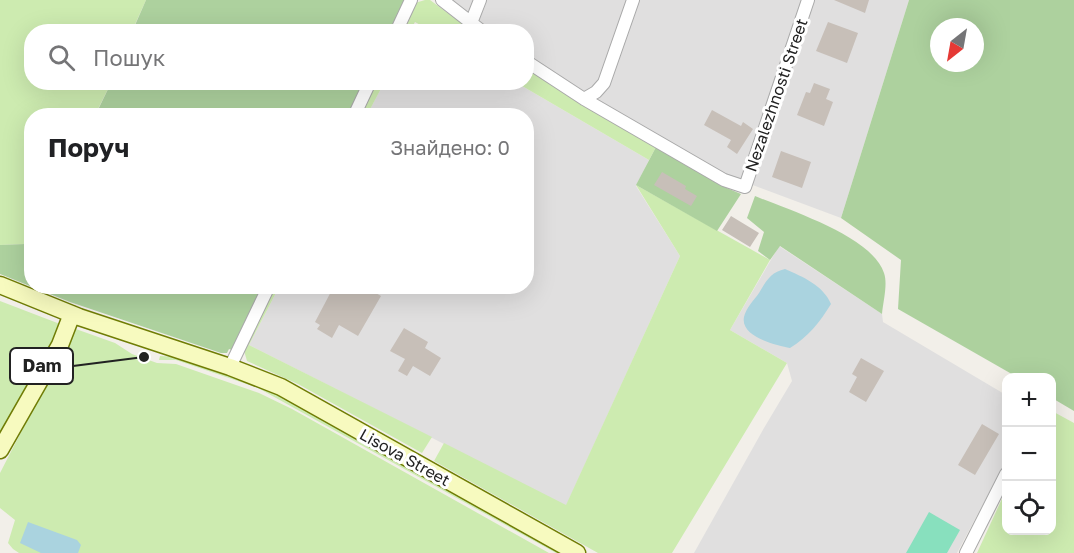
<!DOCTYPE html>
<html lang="uk">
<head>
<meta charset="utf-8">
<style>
  :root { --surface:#fff; --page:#f6f6f6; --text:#202124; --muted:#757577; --line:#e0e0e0 }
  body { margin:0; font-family:"Golos Text",sans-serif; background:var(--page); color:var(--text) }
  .controls { position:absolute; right:18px; bottom:18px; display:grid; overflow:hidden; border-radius:12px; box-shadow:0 6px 24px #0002 }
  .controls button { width:54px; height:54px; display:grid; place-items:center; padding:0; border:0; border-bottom:2px solid var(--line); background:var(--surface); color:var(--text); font:30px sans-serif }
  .compass { position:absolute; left:930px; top:18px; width:54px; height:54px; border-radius:50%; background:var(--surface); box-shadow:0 6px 24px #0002; rotate:211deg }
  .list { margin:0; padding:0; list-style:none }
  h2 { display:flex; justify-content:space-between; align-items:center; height:78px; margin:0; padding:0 24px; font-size:26px }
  h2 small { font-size:20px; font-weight:400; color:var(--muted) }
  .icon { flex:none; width:33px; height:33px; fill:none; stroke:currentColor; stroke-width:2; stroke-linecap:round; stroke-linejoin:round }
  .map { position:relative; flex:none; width:1074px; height:553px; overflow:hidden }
  .search { position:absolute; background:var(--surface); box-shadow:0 6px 24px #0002; left:24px; top:24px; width:510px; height:66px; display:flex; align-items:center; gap:15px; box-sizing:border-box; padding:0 21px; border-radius:24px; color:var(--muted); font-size:22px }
  .panel { position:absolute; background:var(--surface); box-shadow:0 6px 24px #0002; left:24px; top:108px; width:510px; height:186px; border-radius:24px }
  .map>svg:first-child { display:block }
</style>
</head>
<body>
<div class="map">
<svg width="1074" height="553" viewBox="0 0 1074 553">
  <rect width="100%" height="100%" fill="#f2efe9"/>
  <path fill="#e0dfdf" d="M453,0h456l-68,218 -115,-43 -139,-80 -60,-41 -1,-22 -33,-1z
    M384,83h133l132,77 -13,26 44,70 -114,250 -317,-161 30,-58 247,-1v-170l-159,-1z
    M779,246l103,68 1,8 123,73v66l-49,92h-263l70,-125 28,-47 -5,-18 -57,-33z"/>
  <path fill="#cdebb0" d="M0,0h146l-14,31 -100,1v50l79,1 -16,32 -63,1v117l-6,11 -26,1z
    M425,0h5l42,31h-41l-16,-9 -5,9 -9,1 14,-29z
    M527,68l54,36 75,43 -7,13 -132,-77 9,-1z
    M376,83h8l-17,32 -8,1z
    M636,185l134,75 -40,70 57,33 -115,190h-74l-164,-92 10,-18 122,62 114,-249z
    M274,287h5l-30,58 183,92 -10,16 -124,-69 -51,-23 -4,-14z
    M0,301l60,23 -6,20 -54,92z
    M73,328l42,15 17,11 25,9 19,1 83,29 33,16 257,144h-530l-6,-4 -5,-6 7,-23 -15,-12v-35l67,-130z
    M160,356l18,1 92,32 294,164h-8l-298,-165 -82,-28h-17z
    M1052,411l22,12v130h-97l29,-63v40h46z"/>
  <path fill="#add19e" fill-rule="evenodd" d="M146,0h261l-15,31 -260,1z
    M909,0h165v411l-22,-13v-20l-35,-1 -119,-68 3,-49 -60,-42zM939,27h36v36h-36z
    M111,83h255l-16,32 -255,1z
    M656,147l66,39 19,8 -24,37 -81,-46z
    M755,196c33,14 117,40 129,77 4,11 -1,29 -2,41l-102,-68 -10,14 -12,-9 6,-19 -17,-14z
    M31,233l1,53 232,1 -32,63 -3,-1 -2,4h-6l-151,-51 -70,-28v-29l25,-1z"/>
  <path fill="#88e0be" d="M929,512l31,18 -13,23h-41z"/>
  <path fill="#aad3df" d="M785,269c18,8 38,16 46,35 -11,18 -23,33 -41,44 -14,-3 -50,-11 -46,-31 2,-9 10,-17 15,-24 7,-12 12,-21 26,-24z
    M28,522l49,18 4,5 -3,8h-37l-21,-10z"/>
  <path fill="#c7bfb8" d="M834,0h35l-4,13z
    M828,22l30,11 -11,30 -31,-12z
    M814,83l16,6 -4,10 7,3 -9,24 -27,-11 9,-23 4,1z
    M712,110l29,16 2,-4 10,7 -16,25 -10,-7 4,-7 -27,-15z
    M781,151l30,11 -9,26 -30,-11z
    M662,172l24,14 -1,3 12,7 -6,10 -37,-21z
    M731,216l28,17 -9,14 -28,-17z
    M334,286h30l17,10 -23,40 -19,-11 -7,13 -15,-9 3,-4 -5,-3z
    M404,328l24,14 -3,6 16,10 -11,18 -17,-10 -6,10 -9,-5 7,-12 -15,-8z
    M861,358l23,13 -18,31 -17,-10 8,-15 -5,-3z
    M982,424l17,10 -24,41 -17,-10z"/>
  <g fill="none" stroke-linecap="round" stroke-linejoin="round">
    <g stroke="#a9a9a9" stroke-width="14">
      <path id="street" d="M442,0l41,32
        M471,23l9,-23
        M396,32l15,-32
        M526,61l58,38 140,81 21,7 63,-187
        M584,99l12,-7 8,-9 29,-83
        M354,116l16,-34
        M230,367l39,-81
        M966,553l40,-79"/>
    </g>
    <g stroke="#707d05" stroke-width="19">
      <path id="secondary" d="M0,285l79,32 151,50 51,20 296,166
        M0,450l60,-105 12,-31"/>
    </g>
    <use href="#street" stroke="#fff" stroke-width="12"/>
    <use href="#secondary" stroke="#f7fabf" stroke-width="16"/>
  </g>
  <g text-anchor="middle" stroke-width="6" stroke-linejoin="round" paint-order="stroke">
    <g font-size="16" fill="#222" stroke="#fff">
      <text transform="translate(776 95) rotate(-71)" y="6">Nezalezhnosti Street</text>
      <text transform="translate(405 457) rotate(29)" y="6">Lisova Street</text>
    </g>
  </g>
  <path fill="none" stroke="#222" stroke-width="2" d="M144 357L73 366"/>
  <circle fill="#222" stroke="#fff" stroke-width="2" cx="144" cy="357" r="6"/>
  <rect fill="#fff" stroke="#222" stroke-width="2" x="10" y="348" width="63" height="36" rx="6"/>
  <g font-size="18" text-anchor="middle" font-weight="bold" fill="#222">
    <text x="42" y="372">Dam</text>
  </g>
</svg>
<div class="controls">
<button>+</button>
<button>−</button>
<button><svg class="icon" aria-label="locate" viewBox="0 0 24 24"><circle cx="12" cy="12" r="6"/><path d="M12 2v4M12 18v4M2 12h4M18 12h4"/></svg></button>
</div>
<svg class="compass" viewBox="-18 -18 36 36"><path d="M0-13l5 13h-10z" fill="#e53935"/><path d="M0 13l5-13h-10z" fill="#757577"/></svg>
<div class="search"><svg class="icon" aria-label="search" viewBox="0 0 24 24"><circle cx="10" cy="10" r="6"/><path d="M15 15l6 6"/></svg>Пошук</div>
<section class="panel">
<h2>Поруч<small>Знайдено: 0</small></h2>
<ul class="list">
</ul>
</section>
</div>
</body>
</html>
